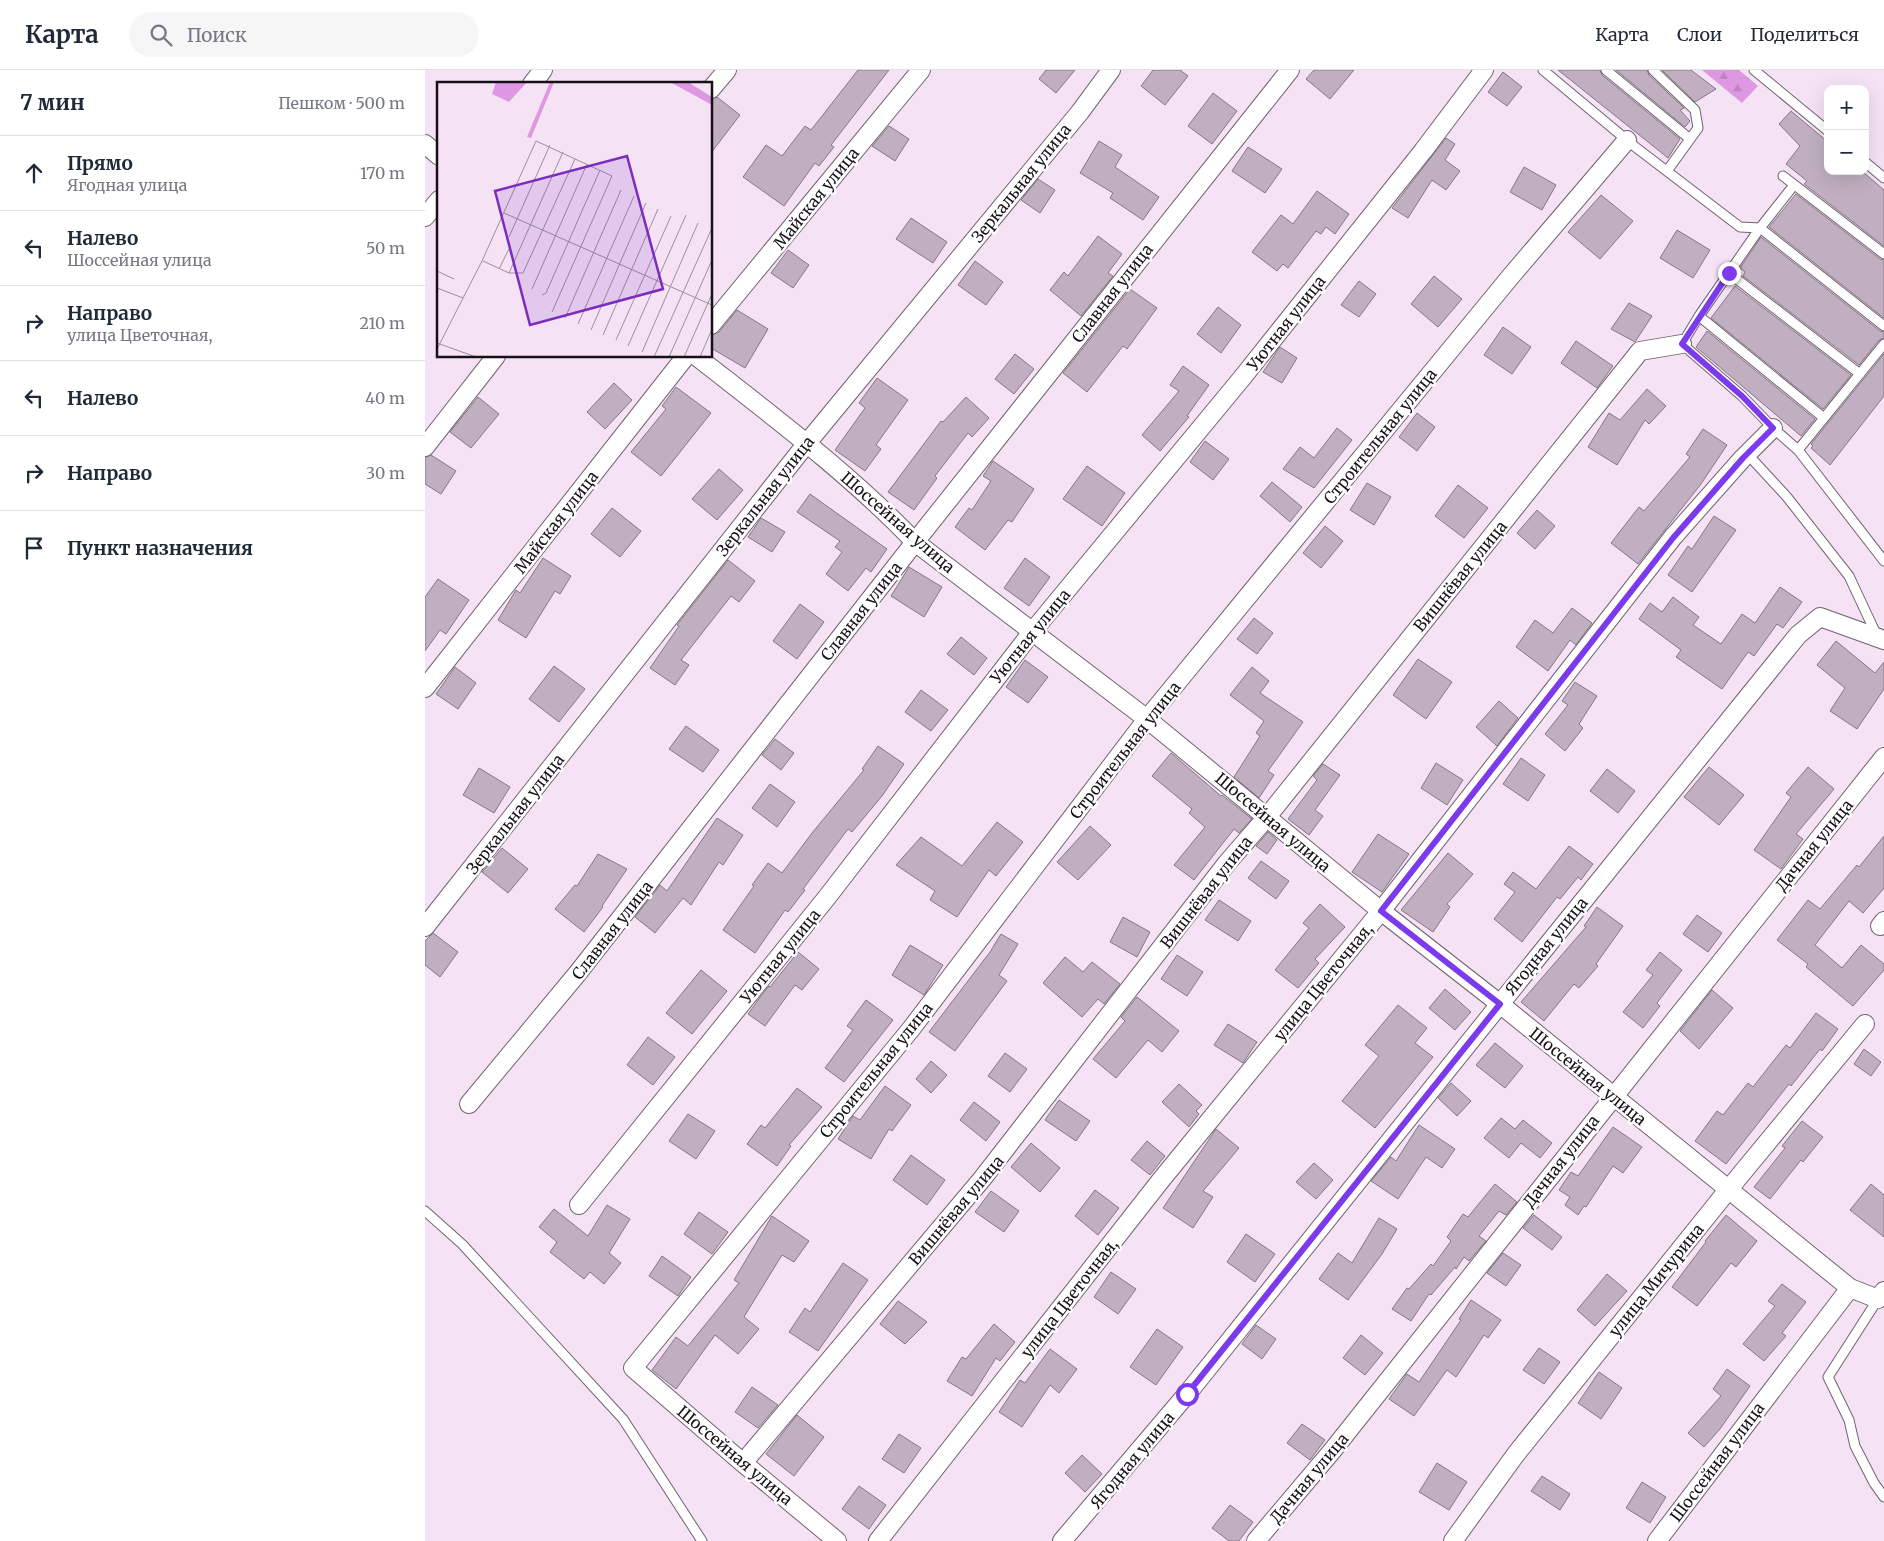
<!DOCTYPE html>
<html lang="ru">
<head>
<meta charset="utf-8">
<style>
  :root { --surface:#fff; --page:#f6f6f7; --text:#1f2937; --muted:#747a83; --line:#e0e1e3 }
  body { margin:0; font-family:Merriweather,serif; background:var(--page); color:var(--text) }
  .controls { position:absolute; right:15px; top:15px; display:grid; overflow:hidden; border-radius:10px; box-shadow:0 5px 20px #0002 }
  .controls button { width:45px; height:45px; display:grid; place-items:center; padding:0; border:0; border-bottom:1px solid var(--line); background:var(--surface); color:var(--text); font:25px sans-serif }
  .stop { position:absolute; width:15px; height:15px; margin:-11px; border:4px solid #7c3aed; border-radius:50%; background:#fff }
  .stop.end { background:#7c3aed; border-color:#fff; box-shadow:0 1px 5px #0008 }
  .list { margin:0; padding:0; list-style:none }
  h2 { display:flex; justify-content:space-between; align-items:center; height:65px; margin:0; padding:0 20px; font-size:21px }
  h2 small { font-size:16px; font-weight:400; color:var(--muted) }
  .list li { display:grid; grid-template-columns:32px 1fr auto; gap:15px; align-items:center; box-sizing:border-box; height:75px; padding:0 20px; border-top:1px solid var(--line) }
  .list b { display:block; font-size:19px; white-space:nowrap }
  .list p { margin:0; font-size:16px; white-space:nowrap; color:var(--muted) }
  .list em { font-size:16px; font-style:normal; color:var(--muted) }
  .icon { flex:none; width:28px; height:28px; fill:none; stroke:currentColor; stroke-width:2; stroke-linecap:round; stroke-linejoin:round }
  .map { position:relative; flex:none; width:1459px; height:1471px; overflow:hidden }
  header { display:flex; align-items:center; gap:30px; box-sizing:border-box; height:70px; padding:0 25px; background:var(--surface); border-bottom:1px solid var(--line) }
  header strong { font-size:24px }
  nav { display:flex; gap:28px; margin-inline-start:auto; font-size:18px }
  .search { width:350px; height:45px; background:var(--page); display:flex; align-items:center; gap:12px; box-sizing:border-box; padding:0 18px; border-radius:28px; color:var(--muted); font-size:19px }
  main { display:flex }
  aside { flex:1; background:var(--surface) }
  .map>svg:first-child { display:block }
</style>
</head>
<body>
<header>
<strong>Карта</strong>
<div class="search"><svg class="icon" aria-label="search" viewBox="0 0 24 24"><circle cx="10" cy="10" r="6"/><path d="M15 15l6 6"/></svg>Поиск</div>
<nav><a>Карта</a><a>Слои</a><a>Поделиться</a></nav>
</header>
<main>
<aside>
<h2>7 мин<small>Пешком · 500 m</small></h2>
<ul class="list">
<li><svg class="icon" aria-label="ahead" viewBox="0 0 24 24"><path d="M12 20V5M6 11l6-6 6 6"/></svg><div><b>Прямо</b><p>Ягодная улица</p></div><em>170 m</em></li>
<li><svg class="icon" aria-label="left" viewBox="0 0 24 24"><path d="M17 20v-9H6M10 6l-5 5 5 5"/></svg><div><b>Налево</b><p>Шоссейная улица</p></div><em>50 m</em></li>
<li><svg class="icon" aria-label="right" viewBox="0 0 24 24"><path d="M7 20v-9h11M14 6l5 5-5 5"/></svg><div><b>Направо</b><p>улица Цветочная,</p></div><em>210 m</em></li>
<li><svg class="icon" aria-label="left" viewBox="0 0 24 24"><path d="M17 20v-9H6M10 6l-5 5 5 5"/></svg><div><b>Налево</b></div><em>40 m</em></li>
<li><svg class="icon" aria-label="right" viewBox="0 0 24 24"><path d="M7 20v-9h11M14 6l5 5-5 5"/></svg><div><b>Направо</b></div><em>30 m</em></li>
<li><svg class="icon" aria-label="arrive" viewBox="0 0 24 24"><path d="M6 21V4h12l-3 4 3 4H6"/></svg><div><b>Пункт назначения</b></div></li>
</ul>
</aside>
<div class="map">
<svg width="1459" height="1471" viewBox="0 0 1459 1471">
  <defs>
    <pattern id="forest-firs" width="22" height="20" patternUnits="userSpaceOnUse" patternTransform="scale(1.25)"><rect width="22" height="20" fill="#dd98e1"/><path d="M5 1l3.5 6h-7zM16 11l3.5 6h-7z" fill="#bd82c0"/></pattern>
  </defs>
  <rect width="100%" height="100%" fill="#f5e3f5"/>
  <path fill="url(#forest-firs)" d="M1277,0h37l19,16 -16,17z"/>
  <path fill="#bfafc0" stroke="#867786" d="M433,0h31l-58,75 3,2 -15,19 -4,-3 -31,43 -41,-29 23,-32 16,11 23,-30 6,4z
    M621,0h29l-19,23 -17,-14z
    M728,0h27l8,6 -23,29 -24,-19z
    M889,0h40l-24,29 -24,-20z
    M1133,0h42l2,5 78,64 -12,19z
    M1191,0h31l2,5 35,33 -4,2 10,11 -5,6z
    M1237,0h29l25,19 -21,13z
    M1078,2l19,15 -15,19 -19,-14z
    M788,23l24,18 -25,33 -24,-18z
    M292,27l23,18 -29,38v-54z
    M1366,41l37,31v29h34l22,19v56l-80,-62 3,-3 -21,-17 14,-18 -21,-22z
    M464,56l20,13 -14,22 -23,-15z
    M1021,68l9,6 -10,16 15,11 -14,19 -14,-10 -24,38 -16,-10z
    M674,71l23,14 -7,12 44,30 -16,23 -33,-22 3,-5 -33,-20z
    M823,77l34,22 -17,24 -33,-22z
    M1099,97l32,18 -14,25 -32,-18z
    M613,109l17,11 -15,23 -19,-13z
    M892,121l32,23 -14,20 -9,-7 -5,7 -5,-3 -28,37 -5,-4 -6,7 -25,-19 29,-37 12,9z
    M1371,124l84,65 4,1v58l-115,-91z
    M1176,125l32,26 -33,38 -32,-27z
    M486,148l36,24 -14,21 -37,-24z
    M1252,160l33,20 -17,28 -33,-20z
    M673,166l24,18 -14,19 5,3 -32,40 -31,-26 14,-18 4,4z
    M1336,167l119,94 4,1v6l-5,2 -20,25 -116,-89 2,-4 -5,-4z
    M363,180l21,15 -16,23 -22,-15z
    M550,191l28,21 -17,23 -28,-20z
    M1009,206l28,23 -24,28 -27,-23z
    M934,211l17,13 -17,23 -18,-12z
    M1310,216l116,89 -28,34 -112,-91z
    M705,219l27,19 -30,41 -4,-3 -36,46 -24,-19z
    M1204,233l23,13 -17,26 -24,-13z
    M793,237l23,18 -20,28 -24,-19z
    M312,240l31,19 -23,39 -34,-20v-13l8,-3z
    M1078,257l28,20 -19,27 -28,-19z
    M1282,261l108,88 -14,17 -105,-89z
    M1151,271l37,25 -16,22 -36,-25z
    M855,277l17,11 -15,25 -19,-11z
    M590,284l19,15 -20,25 -19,-15z
    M1459,284v42l-54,69 -19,-17 2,-2 -2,-2z
    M758,296l26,19 -22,31 2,1 -29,34 -18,-16 37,-44 -9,-6z
    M452,308l31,22 -32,45 5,4 -16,22 -30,-21 30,-42 -6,-5z
    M189,313l18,17 -27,29 -18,-17z
    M251,317l35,26 -50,63 -30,-24 35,-43 -4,-3z
    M1222,319l19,17 -17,18 -4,-4 -28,45 -29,-18 21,-34 11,7z
    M53,327l21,17 -28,34 -21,-16z
    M541,327l23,21 -17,19 -4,-4 -33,43 2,2 -23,32 -26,-18 53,-71 2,1z
    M992,343l18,14 -18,24 -18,-14z
    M912,358l15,12 -38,48 -31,-19 17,-22 14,11z
    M1278,359l24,16 -26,39 -63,80 -27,-21 28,-36 5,4 46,-54 -4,-3z
    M780,371l24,18 -16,21 -23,-18z
    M6,385l25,16 -15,23 -16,-10v-27z
    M568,391l41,28 -22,33 -4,-2 -23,30 -30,-23 14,-19 3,2 19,-29 -8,-5z
    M662,396l38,27 -23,33 -39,-27z
    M294,399l24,21 -26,30 -25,-21z
    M847,412l30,25 -12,15 -30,-26z
    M942,413l24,14 -17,28 -24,-15z
    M1033,415l30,23 -24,30 -29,-22z
    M385,424l77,55 -16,23 -5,-4 -18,23 -22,-17 16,-22 -7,-5 5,-6 -43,-29z
    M187,438l29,23 -21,26 -29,-23z
    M1112,440l18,16 -20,23 -18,-16z
    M1289,446l22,14 -44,62 -24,-17 20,-29 4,3z
    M336,448l24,14 -13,20 -24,-15z
    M900,456l18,15 -22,27 -18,-15z
    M118,488l28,18 -11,18 -5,-3 -29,47 -28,-18 18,-30 4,3z
    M600,488l25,19 -21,29 -25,-18z
    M303,490l27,21 -16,21 -8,-6 -50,64 8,5 -14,20 -25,-17 29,-42 -2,-1z
    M484,497l33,20 -18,30 -33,-21z
    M13,509l31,21 -23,34 -6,-4 -15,21v-54z
    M1355,517l22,15 -19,26 -6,-4 -23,32 -6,-4 -26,37 -46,-32 5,-7 -42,-31 11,-16 12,9 11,-15 26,20 -6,8 28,19 21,-30 13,9z
    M375,534l24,18 -27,37 -24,-18z
    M1147,538l20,15 -16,22 -6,-5 -22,31 -32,-24 19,-27 18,13z
    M829,548l19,15 -16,21 -20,-15z
    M536,567l26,21 -13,17 -27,-21z
    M1411,571l39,32 9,-11v27l-27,40 -27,-18 15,-23 -28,-23z
    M993,589l34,23 -26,37 -33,-24z
    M600,590l23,17 -20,26 -22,-16z
    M129,596l31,23 -26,33 -30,-23z
    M30,597l21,16 -18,26 -22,-15z
    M827,597l17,14 -9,12 43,29 -35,49 6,4 -15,23 -25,-21 26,-41 -4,-3 8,-12 -34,-26z
    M1150,612l22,14 -18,28 4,4 -18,23 -20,-17 23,-29 -6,-4z
    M496,620l27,20 -17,21 -26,-19z
    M1074,631l19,17 -21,28 -21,-19z
    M261,656l33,24 -16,22 -34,-23z
    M350,669l19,14 -13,17 -19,-15z
    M453,676l26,18 -22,32 -30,36 -4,-3 -45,60 2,1 -17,22 -3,-2 -30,43 -32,-23 31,-44 -2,-1 16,-22 14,10 30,-40 52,-63 -2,-1z
    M746,683l50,43 1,-1 30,24 -13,14 -5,-4 -40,51 -20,-15 31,-38 -16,-14 3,-4 -40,-33z
    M1096,688l24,17 -17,26 -25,-17z
    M1011,693l27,17 -16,25 -26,-17z
    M898,694l17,11 -25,35 8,6 -14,19 -21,-16 29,-39 -4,-4z
    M1284,697l35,28 -25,30 -35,-28z
    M1383,697l26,22 -38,45 7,5 -22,30 -27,-19 37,-53 -5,-4z
    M54,698l31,19 -16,26 -31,-18z
    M1182,699l28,22 -17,22 -28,-22z
    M345,714l25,18 -18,25 -25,-19z
    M292,748l26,17 -20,30 -4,-3 -28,43 -8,-7 -28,35 -20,-16 25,-32 7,6z
    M572,752l26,20 -27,34 -7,-6 -32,47 -27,-17 5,-9 -39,-26 25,-28 41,29z
    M665,756l21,19 -33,35 -21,-18z
    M843,762l9,8 -10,14 -11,-8z
    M953,764l31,20 -27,38 -30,-20z
    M1459,766v52l-21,25 -14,-12 -34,44 27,23 19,-23 23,19v6l-31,36 -47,-39 2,-3 -31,-24 31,-40 12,9 37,-44 2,2z
    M1144,776l24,18 -12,16 -3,-3 -18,22 -3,-2 -35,45 -28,-23 21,-27 -11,-8 9,-12 23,17z
    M77,778l26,21 -20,24 -26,-21z
    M1023,783l25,21 -26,30 3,3 -17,25 -32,-22z
    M173,784l29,15 -25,37 1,1 -19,25 -29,-23 20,-24 2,1z
    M836,791l28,20 -13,18 -28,-21z
    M794,830l32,21 -13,20 -33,-21z
    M895,834l25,23 -30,32 4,4 -21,25 -23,-18 34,-42 -6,-5z
    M1172,837l26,19 -27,38 2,2 -19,22 -5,-4 -30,37 -23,-19 65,-75 -2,-1z
    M1272,845l25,18 -14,19 -25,-18z
    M698,847l27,15 -13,25 -27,-15z
    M8,863l25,19 -18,25 -15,-12v-24z
    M576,864l17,10 -19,31 8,6 -52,70 -26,-19 61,-80z
    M485,875l33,20 -19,30 -32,-20z
    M373,882l21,17 -17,21 -7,-5 -30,41 -17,-12 13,-18 8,-10 1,1z
    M1235,882l22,18 -25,33 3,3 -17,22 -20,-16 30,-37 -7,-5z
    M752,885l26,17 -16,24 -26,-17z
    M640,887l18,15 9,-10 28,22 -16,20 -6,-5 -16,18 -39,-34z
    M276,900l26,21 -35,43 -26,-21z
    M1020,919l26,23 -16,18 -26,-22z
    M1287,920l21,18 -34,41 -19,-18z
    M712,927l42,34 -17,21 -14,-12 -32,38 -23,-19 32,-38 -4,-4z
    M441,930l27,20 -49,62 -19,-14 28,-38 -6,-4z
    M973,935l29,23 -12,15 18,14 -58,71 -33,-27 37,-45 -14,-11z
    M1391,943l22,16 -16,22 -2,-2 -29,37 -2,-2 -63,80 -31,-23 22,-30 6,4 25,-32 5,4 33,-42 4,3z
    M803,954l29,18 -14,21 -29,-18z
    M223,967l27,20 -22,28 -26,-20z
    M1070,973l28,23 -18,22 -29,-23z
    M1439,979l17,13 -10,14 -17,-12z
    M580,983l22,16 -17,23 -22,-16z
    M506,991l16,14 -16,18 -15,-14z
    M1026,1013l20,18 -14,15 -19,-18z
    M754,1014l23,21 -6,6 3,3 -10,13 -27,-25z
    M460,1016l26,19 -19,26 -3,-2 -18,30 -33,-20 15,-23 7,4z
    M372,1018l25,19 -33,38 2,1 -14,20 -30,-22 14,-19 4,3z
    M634,1030l31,21 -14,20 -31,-21z
    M549,1032l26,20 -14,19 -26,-21z
    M263,1044l27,17 -19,28 -27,-18z
    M1076,1048l14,11 8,-9 29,23 -12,15 -19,-15 -12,15 -25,-20z
    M1377,1051l21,16 -20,25 -2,-2 -31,39 -16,-12 31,-39 -3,-2z
    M994,1055l36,24 -13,19 -16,-11 -28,42 -27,-18 20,-24 5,4z
    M1188,1057l29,20 -19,26 -10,-7 -27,41 -2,-1 -6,9 -13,-10 5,-8 -11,-7 12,-18 7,4z
    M791,1059l23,19 -36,43 10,6 -20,31 -30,-20z
    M722,1071l18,15 -15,19 -19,-15z
    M606,1073l29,25 -20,24 -29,-25z
    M486,1085l34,25 -18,25 -34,-25z
    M889,1093l19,17 -17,19 -20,-17z
    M1070,1114l22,18 -11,13 -7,-4 -20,25 7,5 -17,20 -5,-4 -8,12 -1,-2 -24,28 -2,-1 -18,27 -19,-12 15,-21 2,1 22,-25 2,2 18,-25 -4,-4 16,-23 5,3z
    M1446,1114l13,11v42l-34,-27z
    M670,1120l24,18 -21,27 -23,-19z
    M566,1121l28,20 -15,21 -29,-20z
    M182,1135l23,14 -21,34 12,10 -17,21 -14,-12 -6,7 -34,-27 7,-10 -18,-15 15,-18 34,27z
    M274,1142l29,20 -16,22 -28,-20z
    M1109,1145l28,22 -10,13 -29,-22z
    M1301,1145l31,26 -21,26 -5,-4 -34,43 -25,-19 34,-45 -1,-1z
    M347,1146l37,25 -15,21 -12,-7 -38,62 15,12 -21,25 -23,-19 -39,54 -24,-19 24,-33 12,9 51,-63 -5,-3z
    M954,1148l18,11 -15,25 -34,46 -29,-21 19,-26 14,10z
    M821,1164l29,20 -20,28 -28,-20z
    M1078,1183l18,12 -15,21 -19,-13z
    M237,1186l29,21 -13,19 -29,-20z
    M418,1193l25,17 -50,71 -29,-19 16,-24 5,4z
    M686,1202l25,17 -18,25 -24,-17z
    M1182,1204l20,17 -32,35 -18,-16z
    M1357,1214l24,18 -24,31 4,3 -22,25 -21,-17 32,-38 -7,-5z
    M1046,1230l30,20 -13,18 -4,-3 -28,42 -9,-7 -33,46 -25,-17 18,-25 12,8 42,-62 -2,-1z
    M473,1231l29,21 -22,22 -25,-20z
    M569,1254l21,18 -15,19 -4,-3 -24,38 -25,-15 15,-24 4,2z
    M831,1255l20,14 -14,20 -20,-15z
    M732,1259l26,18 -27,38 -26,-18z
    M936,1265l22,18 -18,22 -22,-17z
    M1114,1278l21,14 -16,22 -21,-14z
    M625,1279l27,20 -18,24 -9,-8 -28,42 -23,-15 21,-32 5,3z
    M1302,1299l23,17 -30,43 -16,18 -16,-14 33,-37 -8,-7z
    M1174,1302l23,16 -21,31 -23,-16z
    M327,1317l26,18 -20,23 -23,-16z
    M372,1345l27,22 -30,39 -28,-22z
    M877,1354l23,16 -15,20 -23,-17z
    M474,1364l22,14 -17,25 -22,-14z
    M657,1385l20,19 -17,18 -20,-19z
    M1012,1393l30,19 -18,28 -30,-18z
    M1117,1406l28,18 -10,16 -29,-19z
    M1217,1412l24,15 -16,26 -24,-15z
    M434,1416l27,19 -17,24 -27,-20z
    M805,1435l23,17 -14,19h-10l-17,-13z"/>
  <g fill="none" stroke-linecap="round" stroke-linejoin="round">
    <g stroke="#716271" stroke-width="11">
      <path id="service" d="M1118,0l91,76 106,81 20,1 -61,88 -17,28 60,52 31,32 25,22 86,111
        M1181,0l84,69
        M1228,0l42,40 3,18 -31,43
        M1329,0l74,61
        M1440,92l19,16
        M1358,106l101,78
        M1369,115l-34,43 124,98
        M1304,203l131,101
        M1274,246l125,102
        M1373,380l86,-106
        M1318,388l9,1 35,38 62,79 28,60
        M0,1141l37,33 161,175 79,122
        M1453,1229l-50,78 21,43 6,26 19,37 10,14"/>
    </g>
    <g stroke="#716271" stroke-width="20">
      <path id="minor" d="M107,14l11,-14
        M286,19l16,-19
        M0,74l14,12
        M0,147l14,-17
        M286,255l210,-255
        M271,286c75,59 153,117 219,186l232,177 234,192 119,93 350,284 28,11 6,-8
        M0,377l71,-91
        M0,618l261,-332
        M1455,856l4,-5
        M0,857l382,-484 273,-331 31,-42
        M44,1034l108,-130 338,-432 375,-472
        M154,1135l249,-309 204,-264 210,-254 181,-227 61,-81
        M318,1393l239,-284 245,-316 40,-46 373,-466 42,-7
        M412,1471l-94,-78 -110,-95 278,-339 236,-310 364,-443 116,-136
        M453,1471l283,-361 220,-269 292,-374 70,-79 30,-30
        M637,1471l125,-147 313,-390 298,-369 22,-18 64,23
        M831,1471l76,-90 552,-694
        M1028,1471l63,-87 212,-264 137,-166
        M1232,1471l193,-253"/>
    </g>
    <use href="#service" stroke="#fff" stroke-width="9"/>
    <use href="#minor" stroke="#fff" stroke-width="18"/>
  </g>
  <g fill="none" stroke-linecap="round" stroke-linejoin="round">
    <path stroke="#7c3aed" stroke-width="6" d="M762,1324l313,-390 -119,-93 292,-373 70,-80 30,-30 -31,-32 -60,-52 47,-71"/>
  </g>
  <g text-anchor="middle" stroke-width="5" stroke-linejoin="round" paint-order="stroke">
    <g font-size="16" fill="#171117" stroke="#fff">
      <text transform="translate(596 113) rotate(-51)" y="6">Зеркальная улица</text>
      <text transform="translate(391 128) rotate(-51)" y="6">Майская улица</text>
      <text transform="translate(687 223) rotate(-52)" y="6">Славная улица</text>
      <text transform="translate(861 253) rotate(-52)" y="6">Уютная улица</text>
      <text transform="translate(955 366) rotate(-51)" y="6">Строительная улица</text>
      <text transform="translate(340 426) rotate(-52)" y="6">Зеркальная улица</text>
      <text transform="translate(131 452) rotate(-52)" y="6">Майская улица</text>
      <text transform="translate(473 452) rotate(41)" y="6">Шоссейная улица</text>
      <text transform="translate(1035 506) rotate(-51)" y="6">Вишнёвая улица</text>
      <text transform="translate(436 541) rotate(-52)" y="6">Славная улица</text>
      <text transform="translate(605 566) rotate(-51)" y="6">Уютная улица</text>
      <text transform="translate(700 680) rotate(-52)" y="6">Строительная улица</text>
      <text transform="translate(90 744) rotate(-52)" y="6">Зеркальная улица</text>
      <text transform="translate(848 752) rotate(40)" y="6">Шоссейная улица</text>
      <text transform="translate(1389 775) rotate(-51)" y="6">Дачная улица</text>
      <text transform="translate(781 822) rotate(-52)" y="6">Вишнёвая улица</text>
      <text transform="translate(187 860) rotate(-52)" y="6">Славная улица</text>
      <text transform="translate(1121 876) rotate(-51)" y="6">Ягодная улица</text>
      <text transform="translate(355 886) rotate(-51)" y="6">Уютная улица</text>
      <text transform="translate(898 912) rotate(-51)" y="6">улица Цветочная,</text>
      <text transform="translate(451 1000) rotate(-51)" y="6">Строительная улица</text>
      <text transform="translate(1163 1006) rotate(39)" y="6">Шоссейная улица</text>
      <text transform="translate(1136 1091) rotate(-52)" y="6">Дачная улица</text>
      <text transform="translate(531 1140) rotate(-50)" y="6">Вишнёвая улица</text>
      <text transform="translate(1231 1210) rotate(-51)" y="6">улица Мичурина</text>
      <text transform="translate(644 1228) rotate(-52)" y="6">улица Цветочная,</text>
      <text transform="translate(310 1385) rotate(40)" y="6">Шоссейная улица</text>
      <text transform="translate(707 1390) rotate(-50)" y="6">Ягодная улица</text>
      <text transform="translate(1292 1392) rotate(-53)" y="6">Шоссейная улица</text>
      <text transform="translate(884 1408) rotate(-50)" y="6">Дачная улица</text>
    </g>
  </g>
  <g transform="translate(12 12)">
    <rect width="275" height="275" fill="#f5e3f5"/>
    <path d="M59,0h31l-18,20 -17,-8zM113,0h4l-23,56 -4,-1zM233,0h18l24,15v8z" fill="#dd98e1"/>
    <path fill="none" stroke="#9c8f9c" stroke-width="1" d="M67,131l208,92M72,155l41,-92M46,179l26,12h14l52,-114M62,187l11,-22M0,189l17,8M72,191l54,-121M0,206l26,10M95,207l55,-125M105,213l4,-2 54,-123M128,236l56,-128M141,242l56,-128M154,248l55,-127M166,253l55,-126M179,258l55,-124M0,261l39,14M191,264l58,-131M0,267l45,-88 54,-120 76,35 -60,136M205,270l56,-129M217,275l58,-129M232,275l43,-97M247,275l28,-63M263,275l12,-28"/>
    <path fill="#7b2cbf" fill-opacity="0.15" stroke="#7b2cbf" stroke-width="2.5" d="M190,74l36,133 -133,36 -35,-134z"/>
    <rect width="275" height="275" fill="none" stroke="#171117" stroke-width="2.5"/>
  </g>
</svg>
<div class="controls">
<button>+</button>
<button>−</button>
</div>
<div class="stop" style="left:762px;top:1324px"></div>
<div class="stop end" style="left:1304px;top:203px"></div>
</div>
</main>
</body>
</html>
